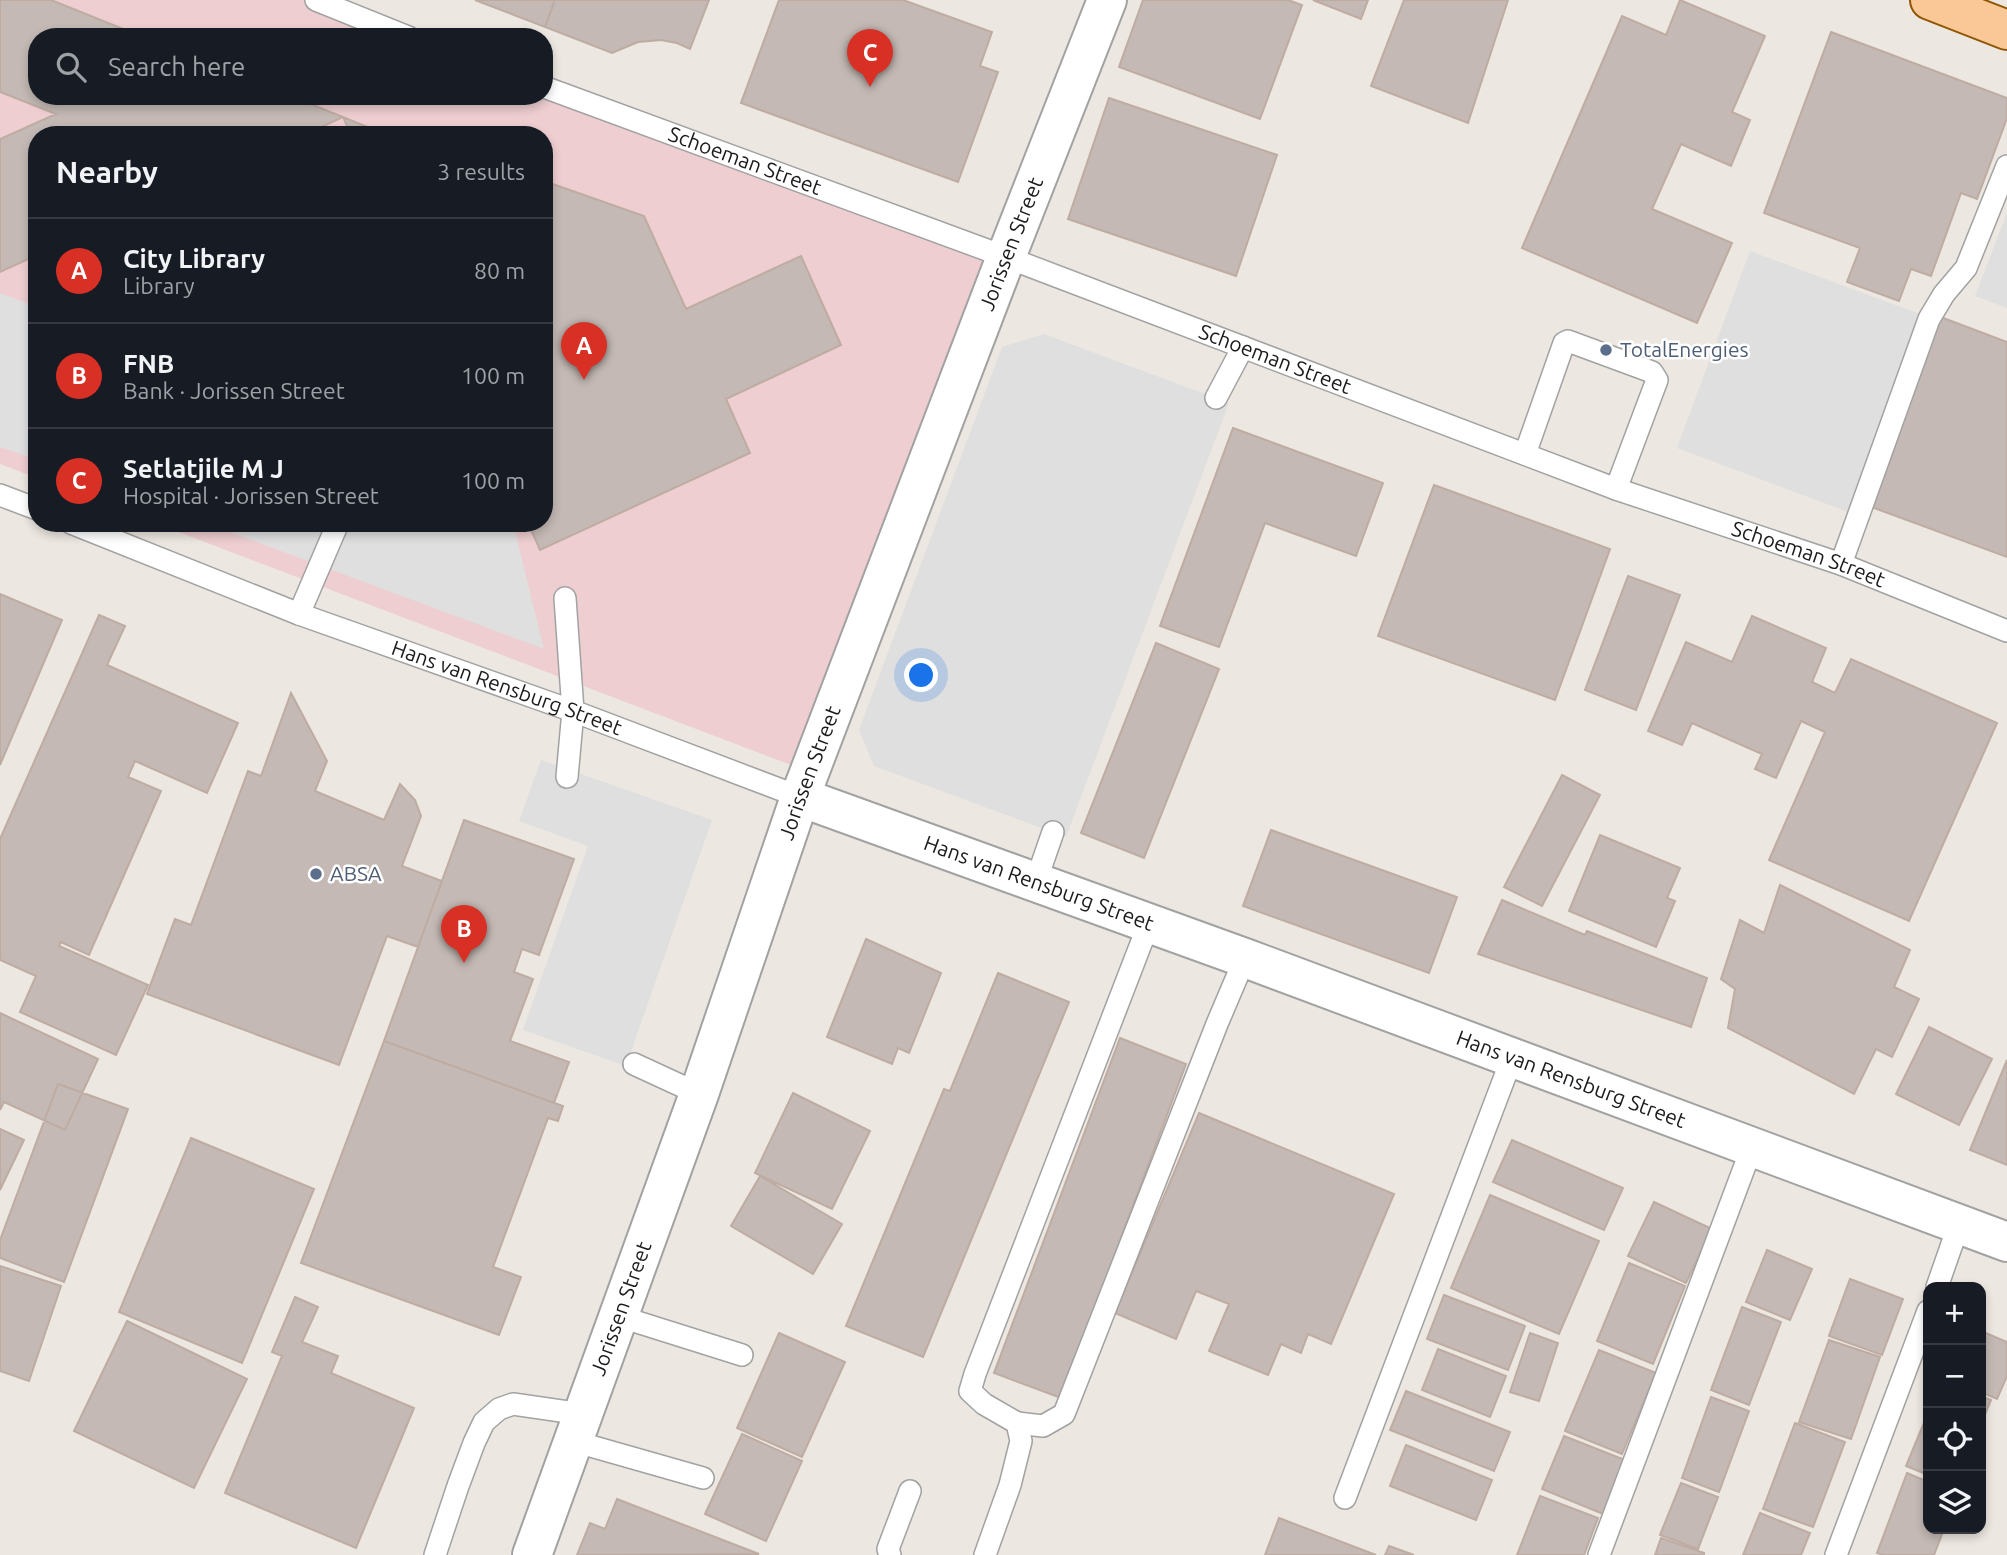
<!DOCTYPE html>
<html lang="en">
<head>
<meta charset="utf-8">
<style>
  :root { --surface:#171b24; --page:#20242c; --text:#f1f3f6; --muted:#9ea1a6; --line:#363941; --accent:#d93025 }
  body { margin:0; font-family:Ubuntu,sans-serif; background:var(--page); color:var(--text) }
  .controls { position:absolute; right:21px; bottom:21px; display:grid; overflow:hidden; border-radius:14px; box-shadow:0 4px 10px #0003 }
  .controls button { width:63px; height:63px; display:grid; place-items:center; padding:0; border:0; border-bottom:2px solid var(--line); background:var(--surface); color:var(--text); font:35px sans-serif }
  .you { position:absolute; left:922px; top:676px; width:24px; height:24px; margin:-18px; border:5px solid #fff; border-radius:50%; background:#1a73e8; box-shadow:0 0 0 10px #1a73e833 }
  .badge { display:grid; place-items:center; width:46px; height:46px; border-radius:50%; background:var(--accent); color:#fff; font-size:23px; font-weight:700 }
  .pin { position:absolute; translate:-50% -58px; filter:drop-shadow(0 2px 4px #0008) }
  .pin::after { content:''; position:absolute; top:37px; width:24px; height:21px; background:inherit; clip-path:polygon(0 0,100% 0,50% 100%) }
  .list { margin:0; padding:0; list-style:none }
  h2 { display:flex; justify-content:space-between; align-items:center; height:91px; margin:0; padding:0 28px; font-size:30px }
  h2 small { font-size:23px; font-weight:400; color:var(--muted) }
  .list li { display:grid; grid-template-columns:46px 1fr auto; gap:21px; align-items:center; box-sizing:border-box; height:105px; padding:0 28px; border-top:2px solid var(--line) }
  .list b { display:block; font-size:26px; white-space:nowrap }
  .list p { margin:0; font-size:23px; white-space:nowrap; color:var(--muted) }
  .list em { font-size:23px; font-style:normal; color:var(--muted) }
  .icon { flex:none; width:38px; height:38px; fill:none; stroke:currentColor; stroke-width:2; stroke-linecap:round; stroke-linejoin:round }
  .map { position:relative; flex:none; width:2007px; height:1555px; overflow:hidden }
  .search { position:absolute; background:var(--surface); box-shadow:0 4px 10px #0003; left:28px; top:28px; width:525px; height:77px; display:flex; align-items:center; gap:18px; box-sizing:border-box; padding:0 24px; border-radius:28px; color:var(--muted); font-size:26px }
  .panel { position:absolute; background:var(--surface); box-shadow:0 4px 10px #0003; left:28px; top:126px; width:525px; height:406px; border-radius:28px }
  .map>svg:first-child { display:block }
</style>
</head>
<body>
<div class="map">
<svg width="2007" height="1555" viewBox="0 0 2007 1555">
  <rect width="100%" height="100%" fill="#ece7e0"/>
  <path fill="#eeced0" d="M0,0h325l93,37h-381v59h507l445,166 -190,506 -644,-245h389v-388h-507v343l-37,-14z"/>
  <path fill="#dfdfdf" d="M2007,213v95l-32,-12z
    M1750,251l175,65 -74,197 -174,-65z
    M0,293l37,14v153l-37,-13z
    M1044,334l185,69 -163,434 -192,-71 -15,-36 143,-383z
    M206,523h307l31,126z
    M541,760l171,60 -86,246 -103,-36 65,-184 -69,-25z"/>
  <path fill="#c4b9b4" stroke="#beaca3" stroke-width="2" d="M0,0h51l92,37h-106v59h254l52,21 -39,18h-267v120l-37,17v-133l56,-25 -56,-22z
    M475,0h80l-10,27z
    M555,0h154l-19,49 -13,-6 -16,-3 -23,2 -26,11 -67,-26z
    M779,0h124l89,32 -12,34 18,6 -40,110 -217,-79z
    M1143,0h145l14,5 -42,114 -141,-52z
    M1313,0h55l-7,19z
    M1404,0h104l-40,123 -97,-37z
    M1680,0l85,36 -33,76 18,8 -19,46 -50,-22 -29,65 80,34 -35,80 -175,-75 100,-232 44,19z
    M1831,32l176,66v20l-30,81 -16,-6 -30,83 -20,-7 -12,32 -52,-19 13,-34 -96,-35z
    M1109,98l168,57 -41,121 -168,-57z
    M343,117l12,5 28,11 -5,2h-27z
    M395,127l22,8h-39z
    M544,181l100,35 42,93 115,-53 40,89 -115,54 24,54 -210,97 -12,-27h16z
    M1938,316l69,26v215l-141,-52z
    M1233,428l150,55 -27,73 -91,-33 -46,124 -59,-21z
    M1434,485l176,64 -55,151 -177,-64z
    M1628,576l52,19 -44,115 -51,-20z
    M0,594l62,26 -62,145z
    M99,615l26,11 -18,39 131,58 -31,70 -72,-32 -7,16 33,14 -72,164 -28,-13 -2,4 89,39 -32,70 -96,-43 16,-36 -36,-16v-121z
    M1752,616l74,32 -14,34 23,11 16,-34 146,64 -88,198 -140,-61 56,-128 -24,-11 -25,57 -21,-9 7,-15 -70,-31 -10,22 -34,-14 38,-89 46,20z
    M1156,643l63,26 -75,189 -63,-25z
    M291,693l36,68 -12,30 69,29 16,-36 15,16 6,16 -19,50 40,15 -24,66 -31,-11 -48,129 -192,-71 28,-75 16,6 57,-154 13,5z
    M1562,775l38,20 -58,111 -38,-19z
    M464,820l110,39 -35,96 -17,-6 -8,23 19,7 -23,62 59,21 -15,41 -170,-62z
    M1271,830l186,67 -28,76 -186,-67z
    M1600,835l80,33 -13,30 8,3 -19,46 -87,-36z
    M1780,885l130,65 -16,37 25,12 -27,58 -16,-8 -22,45 -126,-66 7,-39 -14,-10 19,-59 24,13z
    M1502,900l83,35 2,-4 120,47 -16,49 -213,-73z
    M866,939l75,34 -32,80 -11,-5 -6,16 -65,-27z
    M998,973l71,29 -146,355 -77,-31 98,-237 6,2z
    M0,1013l98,46 -33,71 -61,-28 -4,8z
    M1929,1027l63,32 -33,66 -63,-31z
    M1120,1038l66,26 -125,334 -67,-25z
    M384,1041l179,65 -5,15 -10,-3 -55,149 28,10 -22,58 -198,-72z
    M2007,1060v105l-37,-15z
    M58,1084l70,25 -64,173 -64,-24v-18z
    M793,1093l77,38 -38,78 -77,-36z
    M1199,1113l195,81 -63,150 -23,-10 -7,19 -20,-9 -13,31 -59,-24 20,-47 -33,-13 -20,48 -61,-26z
    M0,1129l24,11 -24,50z
    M191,1138l123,51 -72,174 -123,-51z
    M1512,1140l111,48 -19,42 -111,-48z
    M760,1176l82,48 -29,50 -82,-48z
    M1490,1195l109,46 -40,93 -108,-46z
    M1654,1202l58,27 -26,54 -58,-27z
    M1767,1250l45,19 -22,51 -44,-18z
    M1629,1263l56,23 -32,78 -56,-23z
    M0,1266l61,20 -32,95 -29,-10z
    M1850,1279l53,20 -21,56 -53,-19z
    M1444,1295l81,31 -17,44 -81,-31z
    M295,1297l23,10 -16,35 36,14 -7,17 83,35 -58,140 -131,-55 57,-137 -10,-4z
    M1742,1307l39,15 -32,83 -38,-15z
    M127,1321l120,58 -53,109 -120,-57z
    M1981,1331l26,11v34l-10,23 -16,-7z
    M779,1333l66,29 -43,95 -65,-29z
    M1530,1333l28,10 -19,58 -29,-9z
    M1829,1340l51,17 -29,82 -52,-17z
    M1438,1349l68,27 -16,41 -68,-27z
    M1599,1350l57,23 -34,81 -57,-23z
    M1406,1391l104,41 -16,39 -104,-41z
    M1981,1396l10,4 -10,24z
    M1711,1397l38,14 -30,81 -37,-14z
    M1928,1413v62l-22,-9z
    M1795,1423l50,19 -32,85 -50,-18z
    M742,1434l60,27 -36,80 -61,-27z
    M1564,1436l61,24 -22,54 -61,-25z
    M1406,1445l86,35 -16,40 -86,-34z
    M1907,1473l21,9v47h16l-10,26h-51l-6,-2z
    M1681,1483l37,14 -20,52 -38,-14z
    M1540,1496l58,22 -14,37h-67z
    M617,1499l142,55 -182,1 13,-32 15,6z
    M1760,1513l50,20 -9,22h-58z
    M1279,1518l97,37h-111z
    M1661,1538l43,15v2h-49z
    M1389,1546l25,9h-29z"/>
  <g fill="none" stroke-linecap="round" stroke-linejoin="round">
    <g stroke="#a2a2a2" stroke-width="24">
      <g id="service">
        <path d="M316,0l92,37"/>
        <path id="s1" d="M544,87l462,170 610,232 225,75 166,67"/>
        <path d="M1216,398l27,-51"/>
        <path d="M1525,454l39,-111 4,-2 84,31 5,8 -41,109"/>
        <path d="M0,495l37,14"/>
        <path id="s2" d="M71,523l228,91 274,97 227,86"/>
        <path d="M1841,564l88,-245 15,-25 22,-26 41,-102"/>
        <path d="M565,598l8,113 -6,66"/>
        <path d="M299,614l39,-91"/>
        <path d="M1036,881l17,-49"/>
        <path d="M634,1064l65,30"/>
        <path d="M1937,1287l22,-63"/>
        <path d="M618,1316l124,39"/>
        <path d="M1017,1423l26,3 21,-12 153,-390 28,-66"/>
        <path d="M573,1441l130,37"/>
        <path d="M1345,1498l167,-440"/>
        <path d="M435,1555l23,-69 16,-43 10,-21 15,-13 14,-5 69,10"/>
        <path d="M890,1555l-2,-6 22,-58"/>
        <path d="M985,1555l25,-70 11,-44 -4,-18 -33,-19 -14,-13 5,-17 174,-451"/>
        <path d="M1599,1555l153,-408"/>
        <path d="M1836,1555l92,-244"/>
      </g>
    </g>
    <g stroke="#a2a2a2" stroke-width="42">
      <g id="minor">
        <path id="s3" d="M800,797l445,161 762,284"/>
        <path id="s4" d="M532,1555l167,-461 101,-297 206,-540 101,-257"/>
      </g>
    </g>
    <g stroke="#8f5602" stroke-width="42">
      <path id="primary" d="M1930,0l77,30"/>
    </g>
    <use href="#service" stroke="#fff" stroke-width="21"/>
    <use href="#minor" stroke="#fff" stroke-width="38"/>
    <use href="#primary" stroke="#fac897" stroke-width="38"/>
  </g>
  <g fill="#5c6f8a" stroke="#fff" stroke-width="2.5">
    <circle cx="1606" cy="350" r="7"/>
    <circle cx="316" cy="874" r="7"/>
  </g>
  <g text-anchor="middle" stroke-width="5" stroke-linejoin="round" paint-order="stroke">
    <g font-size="21" fill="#1b1b1b" stroke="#fff">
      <text dy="7" stroke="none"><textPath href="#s1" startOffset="214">Schoeman Street</textPath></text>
      <text dy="7" stroke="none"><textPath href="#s4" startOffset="1396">Jorissen Street</textPath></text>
      <text dy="7" stroke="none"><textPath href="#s1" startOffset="780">Schoeman Street</textPath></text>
      <text dy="7" stroke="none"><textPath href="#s1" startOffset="1348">Schoeman Street</textPath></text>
      <text dy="7" stroke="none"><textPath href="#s2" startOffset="466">Hans van Rensburg Street</textPath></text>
      <text dy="7" stroke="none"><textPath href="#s4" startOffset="830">Jorissen Street</textPath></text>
      <text dy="7" stroke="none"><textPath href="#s3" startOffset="254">Hans van Rensburg Street</textPath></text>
      <text dy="7" stroke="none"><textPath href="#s3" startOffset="821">Hans van Rensburg Street</textPath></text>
      <text dy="7" stroke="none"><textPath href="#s4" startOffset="262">Jorissen Street</textPath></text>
    </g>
    <g font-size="21" fill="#4e5e75" stroke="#fff" text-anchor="start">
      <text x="1620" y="357">TotalEnergies</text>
      <text x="330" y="881">ABSA</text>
    </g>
  </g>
</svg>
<div class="controls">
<button>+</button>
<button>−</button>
<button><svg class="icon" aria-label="locate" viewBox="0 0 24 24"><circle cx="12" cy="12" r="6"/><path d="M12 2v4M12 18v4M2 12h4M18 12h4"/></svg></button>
<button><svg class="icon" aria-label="layers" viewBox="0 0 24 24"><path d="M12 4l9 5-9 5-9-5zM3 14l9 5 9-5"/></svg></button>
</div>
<div class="you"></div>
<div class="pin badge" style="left:584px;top:380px">A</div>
<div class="pin badge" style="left:464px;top:963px">B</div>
<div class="pin badge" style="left:870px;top:87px">C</div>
<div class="search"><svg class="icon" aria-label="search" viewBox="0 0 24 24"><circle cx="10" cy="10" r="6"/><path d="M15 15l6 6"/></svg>Search here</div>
<section class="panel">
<h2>Nearby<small>3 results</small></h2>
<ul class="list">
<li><span class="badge">A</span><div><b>City Library</b><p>Library</p></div><em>80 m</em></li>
<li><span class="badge">B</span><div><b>FNB</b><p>Bank · Jorissen Street</p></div><em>100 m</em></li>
<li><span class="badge">C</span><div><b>Setlatjile M J</b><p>Hospital · Jorissen Street</p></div><em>100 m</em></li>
</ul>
</section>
</div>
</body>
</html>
